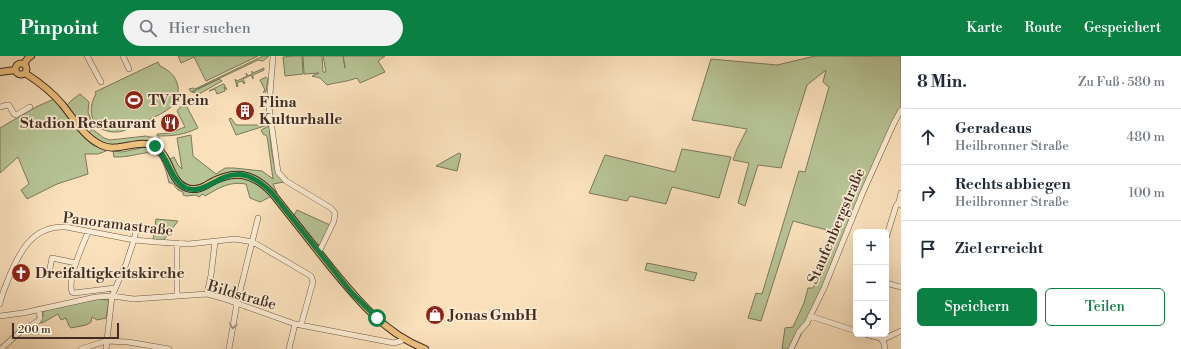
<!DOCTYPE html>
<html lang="de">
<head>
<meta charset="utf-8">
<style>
  :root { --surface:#fff; --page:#f2f2f3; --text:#1f2937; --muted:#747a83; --line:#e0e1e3; --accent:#0b8043 }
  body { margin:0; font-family:"Libre Bodoni",serif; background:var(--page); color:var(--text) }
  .controls { position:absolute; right:12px; bottom:12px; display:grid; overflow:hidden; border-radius:6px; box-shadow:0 4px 16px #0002 }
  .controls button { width:36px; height:36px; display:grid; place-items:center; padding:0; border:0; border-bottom:1px solid var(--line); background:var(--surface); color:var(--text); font:20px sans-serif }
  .scale { position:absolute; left:12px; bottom:10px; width:107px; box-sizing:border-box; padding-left:4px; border:2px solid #432c24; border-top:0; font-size:11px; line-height:14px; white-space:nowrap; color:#432c24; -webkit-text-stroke:3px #fcecd3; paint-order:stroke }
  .stop { position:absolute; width:12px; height:12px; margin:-9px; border:3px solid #0b8043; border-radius:50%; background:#fff }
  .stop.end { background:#0b8043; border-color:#fff; box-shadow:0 1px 4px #0008 }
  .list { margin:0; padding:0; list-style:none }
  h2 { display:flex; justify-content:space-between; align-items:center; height:52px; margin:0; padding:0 16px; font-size:17px }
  h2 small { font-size:13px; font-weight:400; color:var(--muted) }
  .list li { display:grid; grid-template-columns:26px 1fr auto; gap:12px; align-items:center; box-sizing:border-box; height:56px; padding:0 16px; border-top:1px solid var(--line) }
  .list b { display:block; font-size:15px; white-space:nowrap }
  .list p { margin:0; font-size:13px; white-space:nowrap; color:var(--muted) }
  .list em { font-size:13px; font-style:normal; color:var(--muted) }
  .actions { display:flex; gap:8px; padding:12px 16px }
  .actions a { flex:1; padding:9px 0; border:1px solid var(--accent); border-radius:6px; text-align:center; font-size:14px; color:var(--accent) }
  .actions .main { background:var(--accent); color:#fff }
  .icon { flex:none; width:22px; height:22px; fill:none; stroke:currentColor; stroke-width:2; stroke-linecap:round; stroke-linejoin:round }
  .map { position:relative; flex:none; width:901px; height:293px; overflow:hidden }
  header { display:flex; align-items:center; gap:24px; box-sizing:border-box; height:56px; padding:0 20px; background:var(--accent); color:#fff }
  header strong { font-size:19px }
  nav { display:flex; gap:22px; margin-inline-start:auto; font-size:14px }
  .search { width:280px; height:36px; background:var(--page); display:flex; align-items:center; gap:10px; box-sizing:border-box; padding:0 14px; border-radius:22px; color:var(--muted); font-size:15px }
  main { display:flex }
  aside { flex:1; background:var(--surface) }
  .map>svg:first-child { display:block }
</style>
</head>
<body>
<header>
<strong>Pinpoint</strong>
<div class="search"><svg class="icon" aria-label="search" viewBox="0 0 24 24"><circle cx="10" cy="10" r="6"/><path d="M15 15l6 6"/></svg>Hier suchen</div>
<nav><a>Karte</a><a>Route</a><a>Gespeichert</a></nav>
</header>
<main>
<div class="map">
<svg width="901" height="293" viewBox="0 0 901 293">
  <rect width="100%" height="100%" fill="#fae1bc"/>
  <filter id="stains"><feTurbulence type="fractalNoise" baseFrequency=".005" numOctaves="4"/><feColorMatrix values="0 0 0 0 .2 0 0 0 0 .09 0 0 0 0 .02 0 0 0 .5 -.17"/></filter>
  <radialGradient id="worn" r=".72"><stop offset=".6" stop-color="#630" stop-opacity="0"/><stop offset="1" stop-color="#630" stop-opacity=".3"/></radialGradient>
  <path fill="#b7c496" stroke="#7d785d" d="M178,0h80l-52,25 -12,-24 -13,6z
    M263,0h6l-6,5 -5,-1 -67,32 -2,-3 4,-1 2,1z
    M293,0h9l1,18 -18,2 -2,-19z
    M303,0h19l1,16h3l-3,-16h20l2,12 -2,-12h42l-7,5 7,11 -25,11 -3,-5c-10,4 -20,4 -30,7l-7,-7 -8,-2 7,-3 -15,1z
    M815,0h86v57l-90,201 -17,35h-12l3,-21 8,-1 11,-24 4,-15h5l25,-55 -45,-12 -32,100 -13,-3 8,-25 6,1 37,-123 6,1 24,-85 -6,-5 3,-12 -19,15 -26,83 -23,-3 -13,41 -7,-3 11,-40 -16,-3 4,-11 10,-20 -55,-9 19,-61 66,6z
    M158,6l2,4c8,4 14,8 17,17 3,8 0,18 -6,24 -10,9 -35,18 -48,24 -25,6 -40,-15 -27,-37l-1,-2z
    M264,12v2l-11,5v4l-2,-4 -8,4 2,4 -1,1 -2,-3 -5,2 1,3 -1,1 -2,-8 2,2 10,-5 -1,-3 2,3 4,-2v-3l1,2z
    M266,21l2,2 -2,13h-3l2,-2 -5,-10z
    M219,23l3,2 -23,13 -7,-2z
    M223,28h1l3,6 -3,-3 1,4 -8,3 -2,-5 -6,2z
    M80,38l9,8 -1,10 5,13 -7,5 -19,-25 5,-5z
    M54,43l31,39 8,7h6l7,6 -8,3h-13l3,20 -31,10 -30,15 -6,-9 8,-6 -11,-27 -18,16v-45l36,-21z
    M183,48l4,3 11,21c-14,7 -25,8 -41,8v-2l13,-1 15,-6 -8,-16z
    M231,62l5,7h21l10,-2 1,2 -32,10 -7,-16z
    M269,70c2,16 2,46 15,56l-11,2 4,9c-7,-7 -15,-16 -25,-19 -9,-3 -20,-3 -30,0 -14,4 -26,19 -40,7 -6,-5 -8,-15 -12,-22l4,-2 4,8 4,4 -5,-31 14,-3 2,21 23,18 9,-6h9l28,3 11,8 -6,-43 -4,-2 -2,-4z
    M92,73l12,9 6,2 36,-4 4,1 10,1 -2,7 -9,-4h-9l-29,5 -11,-5 -11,-8z
    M146,91l12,5c7,9 11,25 18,32 24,22 37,-7 60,-6 15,0 24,8 35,17l-1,2 -10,5 -10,-4 -4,-14c-17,-3 -27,4 -41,12l-2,-2 -4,3 -3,-2 -10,1 -3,-1v-3l-5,-2 -6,-7h-3c-10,-47 -22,-25 -55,-26l-1,-6 9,1z
    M682,93l49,8 -12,41 -47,-11 -6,17 -36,-8 -3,5 -38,-8 16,-38 70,17z
    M459,97l2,1 -4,17 -21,-5z
    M297,154l33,15 -9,20 -4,-1 -23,-29z
    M156,163l22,2 -15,20 -10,-1z
    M647,207l50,10 -3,8 -49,-11z
    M97,243l12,1 -3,18 -9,2 -5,-3 -1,5 -5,3 -15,3 -2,-2 -3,-8 -5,2 -3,-6 -16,9 -2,-1 3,-5v-5l3,-2z"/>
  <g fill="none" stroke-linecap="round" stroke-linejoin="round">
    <g stroke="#71594a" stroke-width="6">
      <path id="minor" d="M87,0l14,26
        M123,0l6,13
        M273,0l-4,51 9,65 8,9 45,27 4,5 -1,8 -15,31
        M0,51l7,-2h2l5,9 2,1 14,-8
        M901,137l-2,9 2,3
        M88,176c-5,13 -21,46 -16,60l2,1 41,-5
        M886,182l10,-32 3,-4
        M50,212l2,-10 24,5
        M886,227l15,4
        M207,238l4,-19 4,-33
        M177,240v-53
        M0,248c1,-9 6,-18 9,-27 11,-26 24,-52 57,-50l68,13 22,2 33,2 46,-5 18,3 58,34 2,6 -12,43
        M0,260l23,-3 73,-16 16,-1 22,3 73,-5 15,4 73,26 99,19 7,-2 2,-3
        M810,260l46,15
        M865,278l19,5 17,-8
        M881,283l3,4 1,6
        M1,293l19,-17 18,-11 2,-3 -1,-9
        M81,293l25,-8 22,1 41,7
        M106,293l6,-53 14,-32 8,-24 3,-14
        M229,293l8,-46 21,-85
        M289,293l6,-25
        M791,293l8,-17 8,-9 17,-35 39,-96 30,-67 8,-15"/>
    </g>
    <g stroke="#432c24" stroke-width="8">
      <path id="major" d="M15.5 13a5.5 5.5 0 1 1 11 0a5.5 5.5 0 1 1-11 0Z
        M24,8l4,-6 3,-2
        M0,16l15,-2
        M25,17c14,9 26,18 37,31 12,15 21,32 39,41 18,9 39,-9 56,3 14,10 13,34 30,40 9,3 16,0 23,-5 25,-14 43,-10 62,10 19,24 38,48 57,72 27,33 55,68 96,84"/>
    </g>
    <use href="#minor" stroke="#fcecd3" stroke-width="5"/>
    <use href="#major" stroke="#edc07e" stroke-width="6"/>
  </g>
  <defs><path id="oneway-chevron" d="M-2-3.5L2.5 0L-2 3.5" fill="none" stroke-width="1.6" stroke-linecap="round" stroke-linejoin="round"/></defs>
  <use stroke="#a08c7c" href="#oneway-chevron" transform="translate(233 270) rotate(100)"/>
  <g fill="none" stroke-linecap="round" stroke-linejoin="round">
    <path stroke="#0b8043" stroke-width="5" d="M155,90c14,11 15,34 31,42 25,11 43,-39 86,5l79,99 26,26"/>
  </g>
  <defs>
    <g id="stadium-disc" transform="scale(1)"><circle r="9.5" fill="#8f2418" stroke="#fcecd3"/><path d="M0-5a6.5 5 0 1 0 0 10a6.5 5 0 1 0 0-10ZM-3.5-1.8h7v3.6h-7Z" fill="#fff"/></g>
    <g id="building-disc" transform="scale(1)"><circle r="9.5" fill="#8f2418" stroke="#fcecd3"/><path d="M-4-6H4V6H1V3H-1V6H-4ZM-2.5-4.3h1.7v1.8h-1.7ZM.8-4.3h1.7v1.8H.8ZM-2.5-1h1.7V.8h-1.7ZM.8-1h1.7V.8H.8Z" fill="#fff"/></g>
    <g id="restaurant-disc" transform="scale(1)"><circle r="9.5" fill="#8f2418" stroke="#fcecd3"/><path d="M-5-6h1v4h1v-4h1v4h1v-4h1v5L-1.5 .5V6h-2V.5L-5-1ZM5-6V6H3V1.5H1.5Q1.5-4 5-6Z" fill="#fff"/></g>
    <g id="church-disc" transform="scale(1)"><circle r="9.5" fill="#8f2418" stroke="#fcecd3"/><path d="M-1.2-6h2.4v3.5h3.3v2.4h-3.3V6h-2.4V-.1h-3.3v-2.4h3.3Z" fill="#fff"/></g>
    <g id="shop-disc" transform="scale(1)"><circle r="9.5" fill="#8f2418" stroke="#fcecd3"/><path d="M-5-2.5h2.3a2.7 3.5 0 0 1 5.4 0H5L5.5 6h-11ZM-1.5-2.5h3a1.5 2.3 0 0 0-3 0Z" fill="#fff"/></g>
  </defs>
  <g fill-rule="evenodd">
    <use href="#stadium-disc" x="134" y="44"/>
    <use href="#building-disc" x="245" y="55"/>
    <use href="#restaurant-disc" x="170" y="67"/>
    <use href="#church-disc" x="21" y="217"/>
    <use href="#shop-disc" x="435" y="259"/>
  </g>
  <g text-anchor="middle" stroke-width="3.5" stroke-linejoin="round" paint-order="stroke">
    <g font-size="15" font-weight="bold" fill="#432c24" stroke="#fcecd3" text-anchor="start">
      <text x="148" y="49">TV Flein</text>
      <text x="259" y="51">Flina<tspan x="259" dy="17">Kulturhalle</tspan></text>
      <text x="156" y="72" text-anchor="end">Stadion Restaurant</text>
      <text x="35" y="222">Dreifaltigkeitskirche</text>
      <text x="449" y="264">Jonas GmbH</text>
    </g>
    <g font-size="15" fill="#432c24" stroke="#fcecd3">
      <text transform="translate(118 168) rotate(7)" y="5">Panoramastraße</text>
      <text transform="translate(836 170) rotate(-67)" y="5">Staufenbergstraße</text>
      <text transform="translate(242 239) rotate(16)" y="5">Bildstraße</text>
    </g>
  </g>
  <rect width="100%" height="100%" filter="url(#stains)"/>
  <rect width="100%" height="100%" fill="url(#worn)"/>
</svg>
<div class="controls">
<button>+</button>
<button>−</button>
<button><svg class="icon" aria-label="locate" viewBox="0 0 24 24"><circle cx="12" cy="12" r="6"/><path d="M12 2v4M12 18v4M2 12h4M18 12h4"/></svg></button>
</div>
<div class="scale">200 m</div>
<div class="stop" style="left:377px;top:262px"></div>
<div class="stop end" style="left:155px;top:90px"></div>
</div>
<aside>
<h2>8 Min.<small>Zu Fuß · 580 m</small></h2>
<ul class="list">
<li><svg class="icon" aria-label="ahead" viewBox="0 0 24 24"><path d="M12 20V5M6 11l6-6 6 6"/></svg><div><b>Geradeaus</b><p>Heilbronner Straße</p></div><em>480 m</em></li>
<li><svg class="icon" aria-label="right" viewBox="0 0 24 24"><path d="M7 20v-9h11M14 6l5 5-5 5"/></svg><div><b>Rechts abbiegen</b><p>Heilbronner Straße</p></div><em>100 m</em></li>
<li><svg class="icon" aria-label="arrive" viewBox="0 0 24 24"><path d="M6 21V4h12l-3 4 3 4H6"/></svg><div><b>Ziel erreicht</b></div></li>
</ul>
<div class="actions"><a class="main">Speichern</a><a>Teilen</a></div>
</aside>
</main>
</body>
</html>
